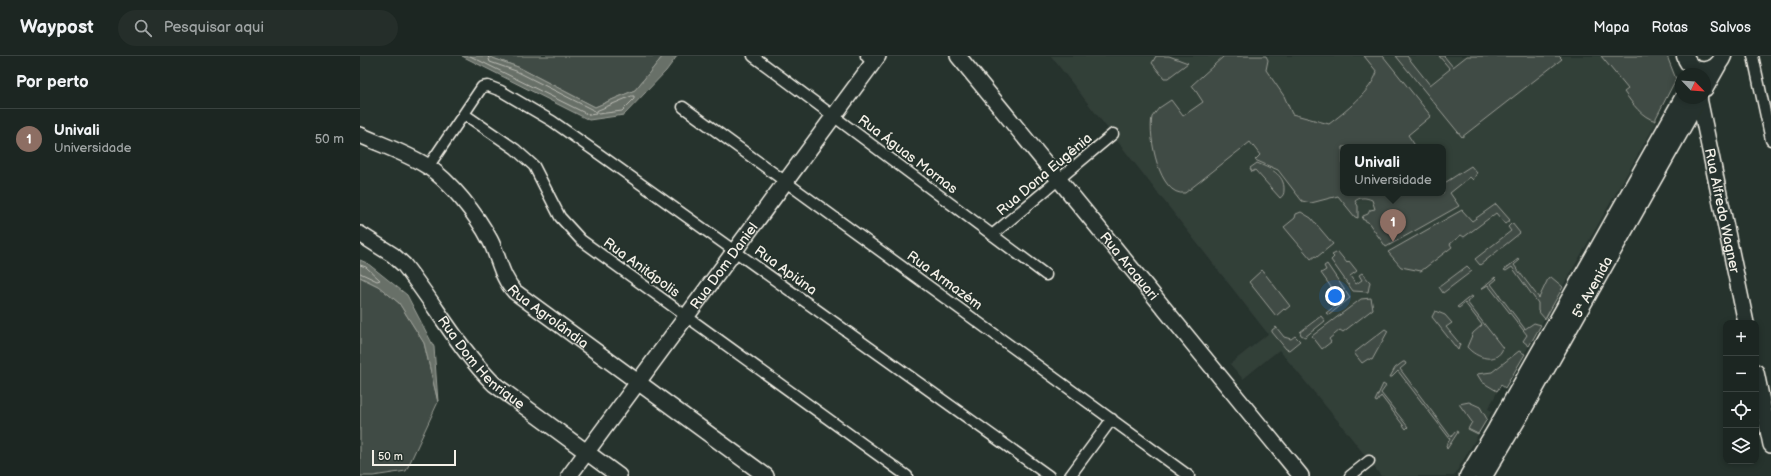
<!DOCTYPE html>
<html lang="pt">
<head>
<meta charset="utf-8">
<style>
  :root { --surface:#1c2622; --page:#252e2a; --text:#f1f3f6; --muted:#a0a5a5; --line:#3a4340; --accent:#b45309 }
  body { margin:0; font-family:"Balsamiq Sans",sans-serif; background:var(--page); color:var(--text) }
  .controls { position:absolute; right:12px; bottom:12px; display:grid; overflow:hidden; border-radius:8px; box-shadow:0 2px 6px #0003 }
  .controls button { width:36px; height:36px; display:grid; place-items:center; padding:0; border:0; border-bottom:1px solid var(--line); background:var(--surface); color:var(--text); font:20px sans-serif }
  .compass { position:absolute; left:1315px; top:12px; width:36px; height:36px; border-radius:50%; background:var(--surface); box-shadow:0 2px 6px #0003; rotate:115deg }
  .scale { position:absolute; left:12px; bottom:10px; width:84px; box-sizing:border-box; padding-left:4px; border:2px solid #f4f1e8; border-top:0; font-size:11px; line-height:14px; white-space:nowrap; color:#f4f1e8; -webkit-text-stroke:3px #26332d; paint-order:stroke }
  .you { position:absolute; left:975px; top:240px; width:14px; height:14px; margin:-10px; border:3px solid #fff; border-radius:50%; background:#1a73e8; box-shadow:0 0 0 6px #1a73e833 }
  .badge { display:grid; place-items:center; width:26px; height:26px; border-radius:50%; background:var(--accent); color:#fff; font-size:13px; font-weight:700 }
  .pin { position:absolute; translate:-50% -33px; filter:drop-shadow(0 1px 2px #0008) }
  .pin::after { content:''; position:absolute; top:21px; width:14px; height:12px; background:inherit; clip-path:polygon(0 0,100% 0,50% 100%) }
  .popup { position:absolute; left:980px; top:88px; width:106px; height:52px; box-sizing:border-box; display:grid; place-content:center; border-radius:8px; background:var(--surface); filter:drop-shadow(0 1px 3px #0005); font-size:13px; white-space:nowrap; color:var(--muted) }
  .popup b { font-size:15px; color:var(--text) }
  .popup::after { content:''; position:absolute; left:50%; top:100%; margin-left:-8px; border:8px solid transparent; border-top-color:var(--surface) }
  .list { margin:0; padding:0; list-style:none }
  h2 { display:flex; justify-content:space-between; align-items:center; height:52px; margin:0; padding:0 16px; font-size:17px }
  h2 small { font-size:13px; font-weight:400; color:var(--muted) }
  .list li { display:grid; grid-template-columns:26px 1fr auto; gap:12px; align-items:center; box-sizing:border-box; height:60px; padding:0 16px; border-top:1px solid var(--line) }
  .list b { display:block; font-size:15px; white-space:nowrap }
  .list p { margin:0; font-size:13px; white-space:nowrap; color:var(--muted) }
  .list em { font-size:13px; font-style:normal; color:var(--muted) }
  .icon { flex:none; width:22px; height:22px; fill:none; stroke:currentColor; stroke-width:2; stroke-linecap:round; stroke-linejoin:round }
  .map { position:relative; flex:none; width:1411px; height:420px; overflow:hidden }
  header { display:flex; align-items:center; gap:24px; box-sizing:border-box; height:56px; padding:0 20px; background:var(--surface); border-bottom:1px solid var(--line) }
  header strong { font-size:19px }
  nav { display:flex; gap:22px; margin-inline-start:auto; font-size:14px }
  .search { width:280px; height:36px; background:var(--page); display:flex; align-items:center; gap:10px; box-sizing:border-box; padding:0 14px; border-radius:22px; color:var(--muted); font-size:15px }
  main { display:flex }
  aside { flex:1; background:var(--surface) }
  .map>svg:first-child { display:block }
</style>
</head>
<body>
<header>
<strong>Waypost</strong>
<div class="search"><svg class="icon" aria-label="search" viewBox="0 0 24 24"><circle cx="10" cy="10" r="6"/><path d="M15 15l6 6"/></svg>Pesquisar aqui</div>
<nav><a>Mapa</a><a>Rotas</a><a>Salvos</a></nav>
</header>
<main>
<aside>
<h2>Por perto<small></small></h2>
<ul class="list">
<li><span class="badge" style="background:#8d6e63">1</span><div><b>Univali</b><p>Universidade</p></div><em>50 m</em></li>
</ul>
</aside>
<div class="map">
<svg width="1411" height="420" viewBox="0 0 1411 420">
  <rect width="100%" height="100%" fill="#26332d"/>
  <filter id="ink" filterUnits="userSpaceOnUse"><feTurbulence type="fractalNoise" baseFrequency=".025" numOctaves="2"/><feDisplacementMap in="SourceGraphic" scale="8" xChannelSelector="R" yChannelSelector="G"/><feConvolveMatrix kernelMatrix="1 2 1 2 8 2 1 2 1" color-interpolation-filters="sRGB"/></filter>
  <g filter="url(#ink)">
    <path fill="#333f39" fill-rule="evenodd" d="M691,0h616l9,23 -20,39v5l-151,265 -4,-3 -13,24 4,2 -38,65h-73l-43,-55 -59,-71 -36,29 -13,-15 38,-30zM983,91h100v46h-100z"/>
    <path fill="#414b45" stroke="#9a9e96" d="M127,0h176l-28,34 -40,17 -77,-40z
      M796,0h13l19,7 -20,15h-4l-12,-15z
      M864,0h42l2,4 -2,10 18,26 8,18 37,10c16,-12 42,-33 48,-52l-13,-16h19l48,60 -23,19 8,12h-73v46h100v-9l28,-18 6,7 -4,7 -3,-3 -20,16 9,13 -73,41 -18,-25 -6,-3 1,-3 5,-2 2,-4 5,-1 -3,-9c-7,-3 -12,-3 -17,1l3,5v12l-3,-1 -17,-21 -27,7 -9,-2 -24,-31 -23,-10 5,-5 -10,-13 -65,51c-26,4 -37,-57 -33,-76l7,-9 12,-8 12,16 20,-14 -11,-17z
      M1036,0h11l23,29 20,-16 -11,-13h5l9,11 14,-11h92l3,3 -100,78z
      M1241,0h66l9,23 -20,39v3c-15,-4 -23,-17 -32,-29l4,-3z
      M897,107c12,5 28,11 27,27 0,4 -1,6 -4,8l-25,-28 -3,2 -2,-4z
      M1136,148l14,16 -5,4 -9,-11 -32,24 -3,-2 -11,9 2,3 -31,24 -20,-4 -13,-15 74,-42 10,11z
      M941,156l10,6 22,26 -16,13 -2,-1 -4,3 -27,-32 11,-9 1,-4z
      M1152,167l8,10 -40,32 -5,-6 36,-28 -3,-4z
      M978,196l9,11 2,-2 8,10 -7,5 6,8 6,-4 -3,-5 3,-2 8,9 -2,10 -15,-1 -22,-31 3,-3 -2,-2z
      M1158,203l2,1 -6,5 25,33 9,-19 3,-2 12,10 -18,32 -7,-8v-8l-26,-36 -6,4 -2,-1z
      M967,208l23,34 -21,17 -3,-2 15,-12 -20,-28 5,-3 -2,-4z
      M1107,210l5,5 -29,22 -4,-6z
      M902,214l28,36 -5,4 -1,-1 -8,7 -27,-34z
      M0,221l18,9 21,17 25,40 14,59 -32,69 -33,5h-13z
      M1135,221l2,2 -6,5 34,45 9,-6 7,2 -12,21 -6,-5 4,-6 -39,-50 -7,4z
      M1111,240l2,1 -6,5 36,46c-6,17 -27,10 -36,-1l6,-14 9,-8 -17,-22 -6,5 -2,-1z
      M1011,242l2,11 -30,23 -3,-2 -11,9 2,3 -9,7 -10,-13 49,-37z
      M1075,255l10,4 7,8 -6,4 14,17 -2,6 -26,-33z
      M961,260l4,5 -20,16 -4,-2 -1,-3z
      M916,271l8,10 7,2 4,-3 5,5 -11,9 -3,-1 -14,-17v-2z
      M1025,273l3,2 -16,29 -4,-1 -6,4 -8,-10z
      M1159,295l6,3 -20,34 -4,-3 -4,6 -15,-9 -5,-8 15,-2z
      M1043,306h2l1,2 -6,5 51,68 5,-6 2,1 -11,17 -1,-3 4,-7 -52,-68 -6,6h-2l5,-9z
      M1023,328l3,2 -5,7 27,34 -2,2 -25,-33 -4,6 -2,-1z
      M1109,346l11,5 7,12 -9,15 -10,-5 4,-7 -13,-18z"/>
    <path fill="#676f68" stroke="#9fa39b" d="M102,0h25l31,11 77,40 40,-17 28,-34h14l-11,15 -42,44 -35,5z
      M0,204l7,3 40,32 27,52 4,55 -14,-59 -25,-40 -21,-17 -18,-9z"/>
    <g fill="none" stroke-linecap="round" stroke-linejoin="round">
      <path stroke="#bcbdb5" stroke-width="1" d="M110,0l119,59 7,-1 -1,-3 -79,-40 -26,-9 -2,-6
        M272,40h2v3l-12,12 -24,3 -1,-1v-2z
        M0,209l6,2 14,13 -3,1 -17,-8"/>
      <g stroke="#f4f1e8" stroke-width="13">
        <path id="street" d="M393,0l293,219
          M506,0l7,7
          M1393,0l18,84
          M323,51l506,369
          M104,58l51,35 19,17 26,51 21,23 326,236
          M68,111l54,-80 6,-1 13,5 51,30 47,33 450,322
          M632,179l121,-101
          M710,420l42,-57
          M990,420l19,-15"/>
      </g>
      <g stroke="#f4f1e8" stroke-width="18">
        <g id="secondary">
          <path id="s1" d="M598,0l343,420"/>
          <path id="s2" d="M1339,42l47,225"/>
          <path id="s3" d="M0,79c22,10 46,18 67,31 23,15 50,49 63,74 9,17 11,37 25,52l251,184"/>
          <path id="s4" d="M0,178l33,21 11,10c31,39 55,84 90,119l125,92"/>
          <path d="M1396,316l15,73"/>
          <path id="s5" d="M209,420l309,-420"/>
        </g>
      </g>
      <g stroke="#f4f1e8" stroke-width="19">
        <path id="primary" d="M1325,0c6,20 31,18 38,0
          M1345,32l13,-23
          M1108,420l28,-47 187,-331
          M1124,420l38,-64 177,-314"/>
      </g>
      <use href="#street" stroke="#26332d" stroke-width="10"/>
      <use href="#secondary" stroke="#26332d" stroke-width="15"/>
      <use href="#primary" stroke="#26332d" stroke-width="16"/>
    </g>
  </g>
  <g text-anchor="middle" stroke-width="4" stroke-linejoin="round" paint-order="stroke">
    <g font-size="14" fill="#f4f1e8" stroke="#26332d">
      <text transform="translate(548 98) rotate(37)" y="5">Rua Águas Mornas</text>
      <text transform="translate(684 118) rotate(-40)" y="5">Rua Dona Eugênia</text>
      <text dy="5" stroke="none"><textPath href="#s2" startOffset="115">Rua Alfredo Wagner</textPath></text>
      <text dy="5" stroke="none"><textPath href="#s5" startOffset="261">Rua Dom Daniel</textPath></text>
      <text dy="5" stroke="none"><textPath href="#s1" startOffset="271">Rua Araquari</textPath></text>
      <text transform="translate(282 211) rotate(36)" y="5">Rua Anitápolis</text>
      <text transform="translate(426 214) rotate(36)" y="5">Rua Apiúna</text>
      <text transform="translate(585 224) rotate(36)" y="5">Rua Armazém</text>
      <text transform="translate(1232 231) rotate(-61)" y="5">5ª Avenida</text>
      <text dy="5" stroke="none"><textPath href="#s3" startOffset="271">Rua Agrolândia</textPath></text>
      <text dy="5" stroke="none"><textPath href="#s4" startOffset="179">Rua Dom Henrique</textPath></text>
    </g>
  </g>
</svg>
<div class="controls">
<button>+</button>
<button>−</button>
<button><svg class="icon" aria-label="locate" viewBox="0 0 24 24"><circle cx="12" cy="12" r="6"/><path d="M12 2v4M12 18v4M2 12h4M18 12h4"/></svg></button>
<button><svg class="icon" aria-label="layers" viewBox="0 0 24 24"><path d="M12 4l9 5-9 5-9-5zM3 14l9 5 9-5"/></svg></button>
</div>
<svg class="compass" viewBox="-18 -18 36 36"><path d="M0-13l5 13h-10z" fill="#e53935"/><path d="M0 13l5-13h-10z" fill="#a0a5a5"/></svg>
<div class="scale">50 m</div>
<div class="you"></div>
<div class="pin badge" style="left:1033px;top:186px;background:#8d6e63">1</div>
<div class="popup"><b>Univali</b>Universidade</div>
</div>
</main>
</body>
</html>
